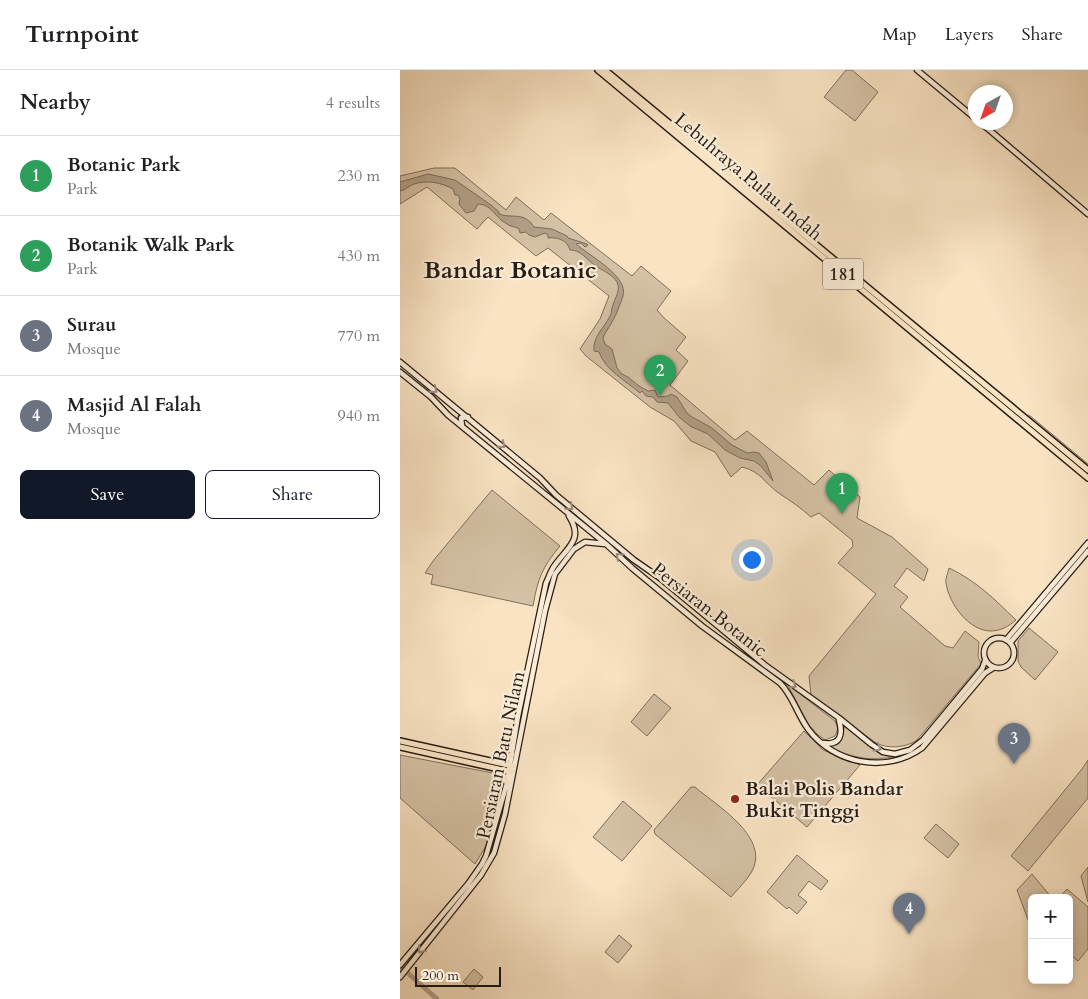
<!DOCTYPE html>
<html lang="en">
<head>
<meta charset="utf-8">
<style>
  :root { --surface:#fff; --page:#f6f6f6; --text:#202124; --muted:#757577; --line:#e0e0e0; --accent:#111827 }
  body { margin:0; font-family:Cardo,serif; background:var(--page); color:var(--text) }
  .controls { position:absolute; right:15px; bottom:15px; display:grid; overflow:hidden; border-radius:8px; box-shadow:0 2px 8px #0003 }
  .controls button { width:45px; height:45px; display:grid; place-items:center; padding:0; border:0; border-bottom:1px solid var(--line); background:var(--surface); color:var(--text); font:25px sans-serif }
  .compass { position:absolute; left:568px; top:15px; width:45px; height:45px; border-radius:50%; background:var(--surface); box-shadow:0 2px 8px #0003; rotate:220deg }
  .scale { position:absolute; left:15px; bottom:12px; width:86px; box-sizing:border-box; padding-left:5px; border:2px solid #281d14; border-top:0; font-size:14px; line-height:18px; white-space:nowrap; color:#281d14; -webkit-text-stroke:4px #fbedd8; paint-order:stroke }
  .you { position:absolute; left:351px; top:489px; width:18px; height:18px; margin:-12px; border:4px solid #fff; border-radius:50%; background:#1a73e8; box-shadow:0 0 0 8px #1a73e833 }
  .badge { display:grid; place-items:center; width:32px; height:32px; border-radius:50%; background:var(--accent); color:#fff; font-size:16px; font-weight:700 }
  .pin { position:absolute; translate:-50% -41px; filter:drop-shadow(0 1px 2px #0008) }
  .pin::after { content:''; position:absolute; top:26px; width:18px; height:15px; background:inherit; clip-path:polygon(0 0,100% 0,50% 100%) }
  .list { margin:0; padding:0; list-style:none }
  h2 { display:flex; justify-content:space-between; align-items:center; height:65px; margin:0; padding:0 20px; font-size:21px }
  h2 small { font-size:16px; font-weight:400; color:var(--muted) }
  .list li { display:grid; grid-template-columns:32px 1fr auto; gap:15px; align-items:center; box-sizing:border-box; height:80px; padding:0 20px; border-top:1px solid var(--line) }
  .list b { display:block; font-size:19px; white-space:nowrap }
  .list p { margin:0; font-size:16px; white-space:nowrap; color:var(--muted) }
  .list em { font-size:16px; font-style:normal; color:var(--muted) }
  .actions { display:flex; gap:10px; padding:15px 20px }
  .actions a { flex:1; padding:11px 0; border:1px solid var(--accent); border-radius:8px; text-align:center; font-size:18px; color:var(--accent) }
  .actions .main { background:var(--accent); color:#fff }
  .map { position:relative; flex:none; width:688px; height:929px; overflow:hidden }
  header { display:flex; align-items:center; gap:30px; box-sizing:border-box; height:70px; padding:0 25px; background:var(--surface); border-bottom:1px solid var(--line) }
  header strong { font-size:24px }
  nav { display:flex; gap:28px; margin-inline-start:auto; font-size:18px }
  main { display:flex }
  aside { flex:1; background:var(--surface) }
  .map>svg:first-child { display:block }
</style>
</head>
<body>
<header>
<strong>Turnpoint</strong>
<nav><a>Map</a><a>Layers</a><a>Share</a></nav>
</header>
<main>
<aside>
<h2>Nearby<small>4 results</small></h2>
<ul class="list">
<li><span class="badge" style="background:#2e9e5b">1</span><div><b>Botanic Park</b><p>Park</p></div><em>230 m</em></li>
<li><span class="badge" style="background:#2e9e5b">2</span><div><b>Botanik Walk Park</b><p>Park</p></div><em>430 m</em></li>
<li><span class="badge" style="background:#6b7280">3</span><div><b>Surau</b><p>Mosque</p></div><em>770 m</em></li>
<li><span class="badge" style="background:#6b7280">4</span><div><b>Masjid Al Falah</b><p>Mosque</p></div><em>940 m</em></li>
</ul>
<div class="actions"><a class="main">Save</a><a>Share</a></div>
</aside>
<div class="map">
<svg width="688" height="929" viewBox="0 0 688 929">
  <rect width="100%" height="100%" fill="#f9e3c3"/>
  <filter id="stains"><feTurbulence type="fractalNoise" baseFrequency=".004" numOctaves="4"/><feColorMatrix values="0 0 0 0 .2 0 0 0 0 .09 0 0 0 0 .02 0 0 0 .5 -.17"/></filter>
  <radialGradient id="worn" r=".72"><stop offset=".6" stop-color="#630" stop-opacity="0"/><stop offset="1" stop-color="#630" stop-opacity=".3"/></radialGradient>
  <path fill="#d5c1a5" stroke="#7e6f5c" d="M446,0h6l26,22 -23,29 -31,-24z
    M34,98h21l51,42 10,-13 28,23 7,-7 81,63 9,-10 30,25 -14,19 6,7 23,20 -10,13 12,11 -18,24 65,55 12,-9 67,54 15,-15 31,27 -3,21 35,19 36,32 -4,12 -17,-13 -13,18 14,11 -8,10 45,39 8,2 12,-17 14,11 -1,14 3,8 -65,77c-13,7 -27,8 -40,2l-65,-48 -2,-19 67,-82 -38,-31 15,-17 -1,-6 -33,-27 -8,4c-10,-9 -20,-16 -31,-23 -16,-11 -18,-22 -38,-27l-11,10 -16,-25 -24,-11 -17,-20 -24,-14 -64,-51 -6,-7 20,-30 9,-23 -61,-48 -12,8 -48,-39 -11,12 -50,-42 -27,17v-28z
    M92,420l68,56c-18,22 -22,32 -27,60l-102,-22 2,-9 -8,-2 8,-12z
    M549,498c29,14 44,30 67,52 -7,6 -15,11 -25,11 -22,0 -42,-27 -45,-48 -1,-4 2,-10 3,-15z
    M629,558l29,24 -23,28 -14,-13 -3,-6v-20z
    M387,614l48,37 3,7 -3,8 -10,4 -7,-5 -9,-10z
    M254,624l17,14 -24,28 -16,-14z
    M445,656c16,13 30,28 51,30 -22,6 -47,2 -66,-10l10,-6z
    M404,661l19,19 37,15 -53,62 -50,-42z
    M0,685l103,20 -17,71 -11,18 -75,-66z
    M688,690v38l-60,73 -17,-15 71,-87z
    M291,717h4c22,19 77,51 56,86 -5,8 -13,16 -20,24l-76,-63 -1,-4z
    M223,731l29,25 -30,35 -29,-24z
    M536,754l23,20 -11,14 -24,-20z
    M397,785l31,26 -7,9 -12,-9 -11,14 9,7 -10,12 -8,-7 -2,2 -20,-17z
    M688,797v35l-7,-26z
    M632,804l20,24h-20v29l-2,-2 -13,-35z
    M667,819l21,18v42l-10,12 -9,-7v-56h-10z
    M219,865l13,11 -14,17 -13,-11z
    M74,899l9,8 -10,13 -10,-8z"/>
  <path fill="#b2a088" stroke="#7b6c5a" d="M28,104l27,6 36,25 8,7v2c13,5 25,-3 35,13l18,2 15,7 1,2 19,6 1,1 -3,2 -4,-4 -5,1c12,11 53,32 47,52 -3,8 -6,18 -11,26 -3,6 -7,10 -9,16l2,6 7,5 5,19 5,6 6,3 11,9 9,5 7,-1 3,7 10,-1 3,-2 6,3 10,16 5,4 20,11 20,17 15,8 7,-1 5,1 7,9 7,19 -12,-15 -7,-5 -14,-3 -15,-8 -17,-16 -18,-8 -11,-9 -11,-14 -11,-1 -4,-5 -7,-1 -4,-5 -2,2c-14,-12 -35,-23 -41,-41l-5,-1c-2,-13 10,-23 16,-35 2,-3 1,-7 3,-11 2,-7 8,-15 4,-23 -5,-8 -14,-11 -21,-16 -10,-6 -14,-16 -26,-16 -3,-10 -12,-13 -22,-12v-3l-3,-2 -10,4 -6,-2 -3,-3 -6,1 -1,-4c-4,-3 -8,-2 -12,-5 -12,-6 -15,-20 -29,-20l-4,7 -8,2 -7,-9 1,-5 -2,-4h-3l-2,-6c-13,-7 -26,-9 -39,-5 -6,2 -8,6 -14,7v-9z"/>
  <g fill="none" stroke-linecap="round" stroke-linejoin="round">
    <path stroke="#7b6c5a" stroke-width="1" d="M629,345l59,49"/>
    <path stroke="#b2a088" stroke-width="5" d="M0,896l37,33"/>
    <g stroke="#281d14" stroke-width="7">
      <path id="secondary" d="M517,0l59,49
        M580,52l108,92
        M0,292l140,116 16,17 78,65 26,18 105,87 74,53 32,26 12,8 12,2 15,-4 13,-10 59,-71 3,-8
        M0,302l31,25 17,18 158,129 26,24 70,58 78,57c13,13 17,31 28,46 26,35 78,45 114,19l63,-75 8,-5
        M62,356l-1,-8 7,-1
        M584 583a15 15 0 1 1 30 0a15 15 0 1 1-30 0Z
        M606,570l82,-97
        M610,573l78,-92
        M423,673c18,3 20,-9 16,-23
        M0,895l68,-81 14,-20 4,-8 21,-73 11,-67 28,-133c3,-6 5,-13 9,-18 13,-18 29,-26 14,-49
        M0,907l81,-102 13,-22 11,-39 40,-203 10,-37 19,-25 11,-7 20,2"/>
    </g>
    <g stroke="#281d14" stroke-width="8">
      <path id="primary" d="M198,0l490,408
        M205,0l483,400
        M0,671l113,25
        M0,677l112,25
        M101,693l11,-9
        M98,699l6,8 3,6"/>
    </g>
    <use href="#secondary" stroke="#fbedd8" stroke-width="4.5"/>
    <use href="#primary" stroke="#f9e3c3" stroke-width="5"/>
  </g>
  <defs><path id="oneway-chevron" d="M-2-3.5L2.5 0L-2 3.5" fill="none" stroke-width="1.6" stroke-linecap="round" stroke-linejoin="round" transform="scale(1.25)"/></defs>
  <g stroke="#9c8f80">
    <use href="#oneway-chevron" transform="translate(34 320) rotate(39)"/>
    <use href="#oneway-chevron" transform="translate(102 375) rotate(40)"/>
    <use href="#oneway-chevron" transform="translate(170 437) rotate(40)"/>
    <use href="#oneway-chevron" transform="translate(219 486) rotate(-138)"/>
    <use href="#oneway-chevron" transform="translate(393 615) rotate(35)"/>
    <use href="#oneway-chevron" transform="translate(478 678) rotate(29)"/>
    <use href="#oneway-chevron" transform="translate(21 880) rotate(129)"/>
  </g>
  <circle fill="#8f2418" stroke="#fbedd8" stroke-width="2" cx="335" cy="729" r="5"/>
  <g text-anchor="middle" stroke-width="4.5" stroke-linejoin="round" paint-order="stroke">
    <rect fill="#fbedd8" stroke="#675b4f" stroke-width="1" x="423" y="188.5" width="40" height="31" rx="4"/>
    <g font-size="18" font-weight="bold" fill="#281d14">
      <text x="443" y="210">181</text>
    </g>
    <g font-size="19" fill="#281d14" stroke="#fbedd8">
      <text transform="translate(349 106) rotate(40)" y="7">Lebuhraya Pulau Indah</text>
      <text transform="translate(310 539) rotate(38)" y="7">Persiaran Botanic</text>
      <text transform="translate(100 685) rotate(-78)" y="7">Persiaran Batu Nilam</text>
    </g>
    <g font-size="19" font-weight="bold" fill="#281d14" stroke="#fbedd8" text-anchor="start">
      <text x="345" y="725">Balai Polis Bandar<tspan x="345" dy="22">Bukit Tinggi</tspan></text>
    </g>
    <g font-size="24" font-weight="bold" fill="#281d14" stroke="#fbedd8">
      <text x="110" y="208">Bandar Botanic</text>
    </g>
  </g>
  <rect width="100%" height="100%" filter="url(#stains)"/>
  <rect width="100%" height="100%" fill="url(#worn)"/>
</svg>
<div class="controls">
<button>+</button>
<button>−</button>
</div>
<svg class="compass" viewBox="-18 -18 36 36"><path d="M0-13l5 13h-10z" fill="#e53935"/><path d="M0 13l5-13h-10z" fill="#757577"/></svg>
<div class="scale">200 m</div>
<div class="you"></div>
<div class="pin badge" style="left:442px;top:444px;background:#2e9e5b">1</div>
<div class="pin badge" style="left:260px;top:326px;background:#2e9e5b">2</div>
<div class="pin badge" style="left:614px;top:694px;background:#6b7280">3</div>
<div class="pin badge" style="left:509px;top:864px;background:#6b7280">4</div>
</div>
</main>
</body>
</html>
